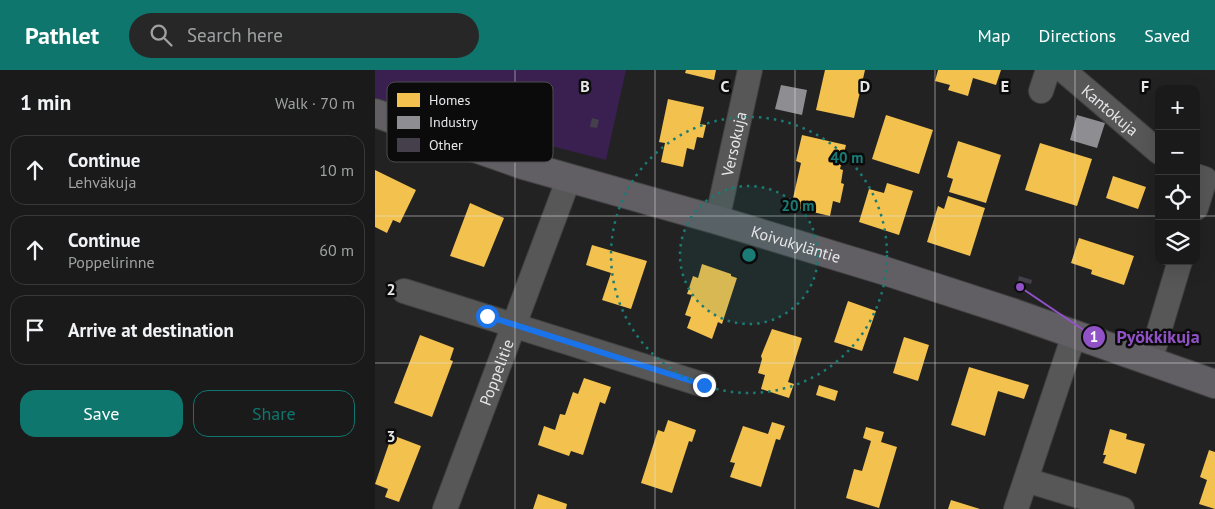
<!DOCTYPE html>
<html lang="en">
<head>
<meta charset="utf-8">
<style>
  :root { --surface:#1a1a1a; --page:#272727; --text:#f1f3f6; --muted:#9fa1a2; --line:#383839; --accent:#0f766e }
  body { margin:0; font-family:"PT Sans",sans-serif; background:var(--page); color:var(--text) }
  .controls { position:absolute; right:15px; top:15px; display:grid; overflow:hidden; border-radius:10px; box-shadow:0 5px 20px #0002 }
  .controls button { width:45px; height:45px; display:grid; place-items:center; padding:0; border:0; border-bottom:1px solid var(--line); background:var(--surface); color:var(--text); font:25px sans-serif }
  .stop { position:absolute; width:15px; height:15px; margin:-11px; border:4px solid #1a73e8; border-radius:50%; background:#fff }
  .stop.end { background:#1a73e8; border-color:#fff; box-shadow:0 1px 5px #0008 }
  .list { margin:0; padding:0; list-style:none }
  h2 { display:flex; justify-content:space-between; align-items:center; height:65px; margin:0; padding:0 20px; font-size:21px }
  h2 small { font-size:16px; font-weight:400; color:var(--muted) }
  .list li { display:grid; grid-template-columns:32px 1fr auto; gap:15px; align-items:center; box-sizing:border-box; height:70px; margin:0 10px 10px; padding:0 10px; border:1px solid var(--line); border-radius:15px }
  .list b { display:block; font-size:19px; white-space:nowrap }
  .list p { margin:0; font-size:16px; white-space:nowrap; color:var(--muted) }
  .list em { font-size:16px; font-style:normal; color:var(--muted) }
  .actions { display:flex; gap:10px; padding:15px 20px }
  .actions a { flex:1; padding:11px 0; border:1px solid var(--accent); border-radius:15px; text-align:center; font-size:18px; color:var(--accent) }
  .actions .main { background:var(--accent); color:#fff }
  .icon { flex:none; width:28px; height:28px; fill:none; stroke:currentColor; stroke-width:2; stroke-linecap:round; stroke-linejoin:round }
  .map { position:relative; flex:none; width:840px; height:439px; overflow:hidden }
  header { display:flex; align-items:center; gap:30px; box-sizing:border-box; height:70px; padding:0 25px; background:var(--accent); color:#fff }
  header strong { font-size:24px }
  nav { display:flex; gap:28px; margin-inline-start:auto; font-size:18px }
  .search { width:350px; height:45px; background:var(--page); display:flex; align-items:center; gap:12px; box-sizing:border-box; padding:0 18px; border-radius:28px; color:var(--muted); font-size:19px }
  main { display:flex }
  aside { flex:1; background:var(--surface) }
  .map>svg:first-child { display:block }
</style>
</head>
<body>
<header>
<strong>Pathlet</strong>
<div class="search"><svg class="icon" aria-label="search" viewBox="0 0 24 24"><circle cx="10" cy="10" r="6"/><path d="M15 15l6 6"/></svg>Search here</div>
<nav><a>Map</a><a>Directions</a><a>Saved</a></nav>
</header>
<main>
<aside>
<h2>1 min<small>Walk · 70 m</small></h2>
<ul class="list">
<li><svg class="icon" aria-label="ahead" viewBox="0 0 24 24"><path d="M12 20V5M6 11l6-6 6 6"/></svg><div><b>Continue</b><p>Lehväkuja</p></div><em>10 m</em></li>
<li><svg class="icon" aria-label="ahead" viewBox="0 0 24 24"><path d="M12 20V5M6 11l6-6 6 6"/></svg><div><b>Continue</b><p>Poppelirinne</p></div><em>60 m</em></li>
<li><svg class="icon" aria-label="arrive" viewBox="0 0 24 24"><path d="M6 21V4h12l-3 4 3 4H6"/></svg><div><b>Arrive at destination</b></div></li>
</ul>
<div class="actions"><a class="main">Save</a><a>Share</a></div>
</aside>
<div class="map">
<svg width="840" height="439" viewBox="0 0 840 439">
  <rect width="100%" height="100%" fill="#232223"/>
  <path fill="#392051" d="M0,0h251l-20,90 -231,-59z"/>
  <path fill="#f2c14e" d="M311,0h30l-2,10 -29,-7z
    M450,0h40l-11,48 -38,-8z
    M563,0h63l-5,15 -23,-7 -5,18 -20,-6 2,-5 -15,-4z
    M293,29l36,8 -4,17 6,1 -3,13 -6,-1 -3,13 -7,-2 -4,19 -22,-5 4,-19 -6,-1z
    M511,45l47,15 -14,44 -47,-15z
    M427,65l44,10 -6,24 3,1 -2,13 3,1 -4,19 -7,-2 -3,15 -39,-9 10,-44 -5,-2z
    M583,71l43,14 -15,48 -37,-11 4,-13 -6,-2z
    M665,73l52,16 -15,47 -52,-16z
    M0,100l41,20 -16,33 -7,-3 -6,13 -12,-6z
    M738,106l33,11 -8,22 -32,-11z
    M512,113l26,8 -14,44 -40,-13 10,-33 15,4z
    M573,126l37,12 -15,48 -43,-14 11,-36 6,3z
    M95,133l34,15 -20,49 -34,-11z
    M704,168l55,18 -10,29 -33,-11 1,-4 -21,-7z
    M217,175l55,16 -16,48 -29,-9 9,-27 -25,-8z
    M327,194l29,10v2l6,2 -15,46 -4,-2 -6,17 -25,-11 4,-11 -6,-2 7,-20 -5,-1 6,-18 5,2z
    M473,231l28,10 -14,40 -28,-9z
    M397,259l30,9 -14,44 6,2 -5,14 -28,-9 4,-14 -7,-2 4,-14 -1,-3z
    M45,265l34,13 -4,12 3,1 -21,56 -38,-14z
    M529,267l25,8 -11,36 -25,-8z
    M594,297l60,18 -5,14 -26,-8 -13,45 -34,-11z
    M209,308l27,9 -6,17 -5,-2 -17,53 -12,-4 -2,5 -31,-11 6,-19 11,4 5,-16 5,1 8,-23 5,2z
    M444,315l19,6 -3,10 -19,-6z
    M293,350l28,10 -4,12 -3,-1 -17,52 -31,-10 17,-53 6,2z
    M397,352l13,4 -5,14 -4,-1 -15,48 -31,-10 5,-14 -5,-1 13,-36 25,8z
    M491,357l18,5 -3,10 16,5 -18,61 -33,-10 8,-29 8,2 9,-30 -8,-3z
    M735,359l17,5 -1,5 19,5 -9,30 -33,-11 3,-8h-3z
    M17,365l29,11 -22,56 -14,-5 3,-8 -13,-5z
    M834,380l6,2v57l-16,-5 8,-24 -7,-3z
    M163,424l29,10 -1,5h-33z
    M576,430l29,9h-32z"/>
  <path fill="#8d8d92" d="M406,15l26,5 -5,25 -27,-6z
    M702,45l28,8 -8,25 -27,-8z"/>
  <path fill="#453f4c" d="M217,48l7,2 -2,8 -7,-1z
    M644,206l13,4 -1,4 -13,-3z"/>
  <g fill="none" stroke-linecap="round" stroke-linejoin="round">
    <g stroke="#404040" stroke-width="26">
      <g id="minor">
        <path id="s1" d="M688,0l96,82"/>
        <path d="M666,21l7,-21"/>
        <path d="M821,106l9,3 -9,29"/>
        <path id="s2" d="M342,150l33,-150"/>
        <path d="M29,221l300,94"/>
        <path d="M775,291l30,-100"/>
        <path d="M651,410l96,29"/>
        <path id="s3" d="M70,439l124,-331"/>
        <path d="M641,439l58,-174"/>
      </g>
    </g>
    <g stroke="#404040" stroke-width="30">
      <g id="major">
        <path id="s4" d="M0,43l148,52 194,55 165,50 129,42 204,72"/>
      </g>
    </g>
    <use href="#minor" stroke="#575758" stroke-width="24"/>
    <use href="#major" stroke="#615e64" stroke-width="28"/>
  </g>
  <g fill="none" stroke-linecap="round" stroke-linejoin="round">
    <path stroke="#1a73e8" stroke-width="6" d="M112,246l217,69"/>
  </g>
  <path fill="none" stroke="#e7e6e8" stroke-width="1" stroke-opacity="0.55" d="M140,0v439M280,0v439M420,0v439M560,0v439M700,0v439M0,146h784M821,146h19M0,293h840"/>
  <circle cx="374" cy="185" r="69" fill="#1a7c74" fill-opacity=".12"/>
  <g fill="none" stroke="#1a7c74" stroke-width="2.5" stroke-dasharray="2.5 5">
    <circle cx="374" cy="185" r="69"/>
    <circle cx="374" cy="185" r="138"/>
  </g>
  <g text-anchor="middle" stroke-width="5" stroke-linejoin="round" paint-order="stroke">
    <g font-size="16" fill="#e7e6e8" stroke="#0c0b0c">
      <text dy="6" stroke="none"><textPath href="#s1" startOffset="62">Kantokuja</textPath></text>
      <text dy="6" stroke="none"><textPath href="#s2" startOffset="78">Versokuja</textPath></text>
      <text dy="6" stroke="none"><textPath href="#s4" startOffset="441">Koivukyläntie</textPath></text>
      <text dy="6" stroke="none"><textPath href="#s3" startOffset="146">Poppelitie</textPath></text>
    </g>
  </g>
  <rect x="12" y="12" width="166" height="80" rx="8" fill="#0c0b0c" stroke="#4e4d4e" stroke-width="1"/>
  <rect x="22" y="23" width="23" height="14" fill="#f2c14e"/>
  <rect x="22" y="46" width="23" height="13" fill="#8d8d92"/>
  <rect x="22" y="68" width="23" height="14" fill="#453f4c"/>
  <g font-size="14" fill="#e7e6e8">
    <text x="54" y="35">Homes</text>
    <text x="54" y="57">Industry</text>
    <text x="54" y="80">Other</text>
  </g>
  <g font-size="16" text-anchor="middle" font-weight="bold" fill="#e7e6e8" stroke="#0c0b0c" stroke-width="5" stroke-linejoin="round" paint-order="stroke">
    <text x="210" y="22">B</text>
    <text x="350" y="22">C</text>
    <text x="490" y="22">D</text>
    <text x="630" y="22">E</text>
    <text x="770" y="22">F</text>
    <text x="16" y="225">2</text>
    <text x="16" y="372">3</text>
  </g>
  <circle cx="374" cy="185" r="8" fill="#1a7c74" stroke="#0c0b0c" stroke-width="2.5"/>
  <g font-size="15" text-anchor="middle" font-weight="bold" fill="#1a7c74" stroke="#0c0b0c" stroke-width="5" stroke-linejoin="round" paint-order="stroke">
    <text x="472" y="93">40 m</text>
    <text x="423" y="141">20 m</text>
  </g>
  <path fill="none" stroke="#9151c7" stroke-width="2" d="M645 217L719 267"/>
  <g fill="#9151c7" stroke="#0c0b0c" stroke-width="2">
    <circle cx="645" cy="217" r="5"/>
    <circle cx="719" cy="267" r="12"/>
  </g>
  <g font-size="15" text-anchor="middle" font-weight="bold" fill="#fff">
    <text x="719" y="272">1</text>
  </g>
  <g font-size="18" text-anchor="middle" font-weight="bold" fill="#9151c7" stroke="#0c0b0c" stroke-width="5" stroke-linejoin="round" paint-order="stroke">
    <text x="783" y="273">Pyökkikuja</text>
  </g>
</svg>
<div class="controls">
<button>+</button>
<button>−</button>
<button><svg class="icon" aria-label="locate" viewBox="0 0 24 24"><circle cx="12" cy="12" r="6"/><path d="M12 2v4M12 18v4M2 12h4M18 12h4"/></svg></button>
<button><svg class="icon" aria-label="layers" viewBox="0 0 24 24"><path d="M12 4l9 5-9 5-9-5zM3 14l9 5 9-5"/></svg></button>
</div>
<div class="stop" style="left:112px;top:246px"></div>
<div class="stop end" style="left:329px;top:315px"></div>
</div>
</main>
</body>
</html>
